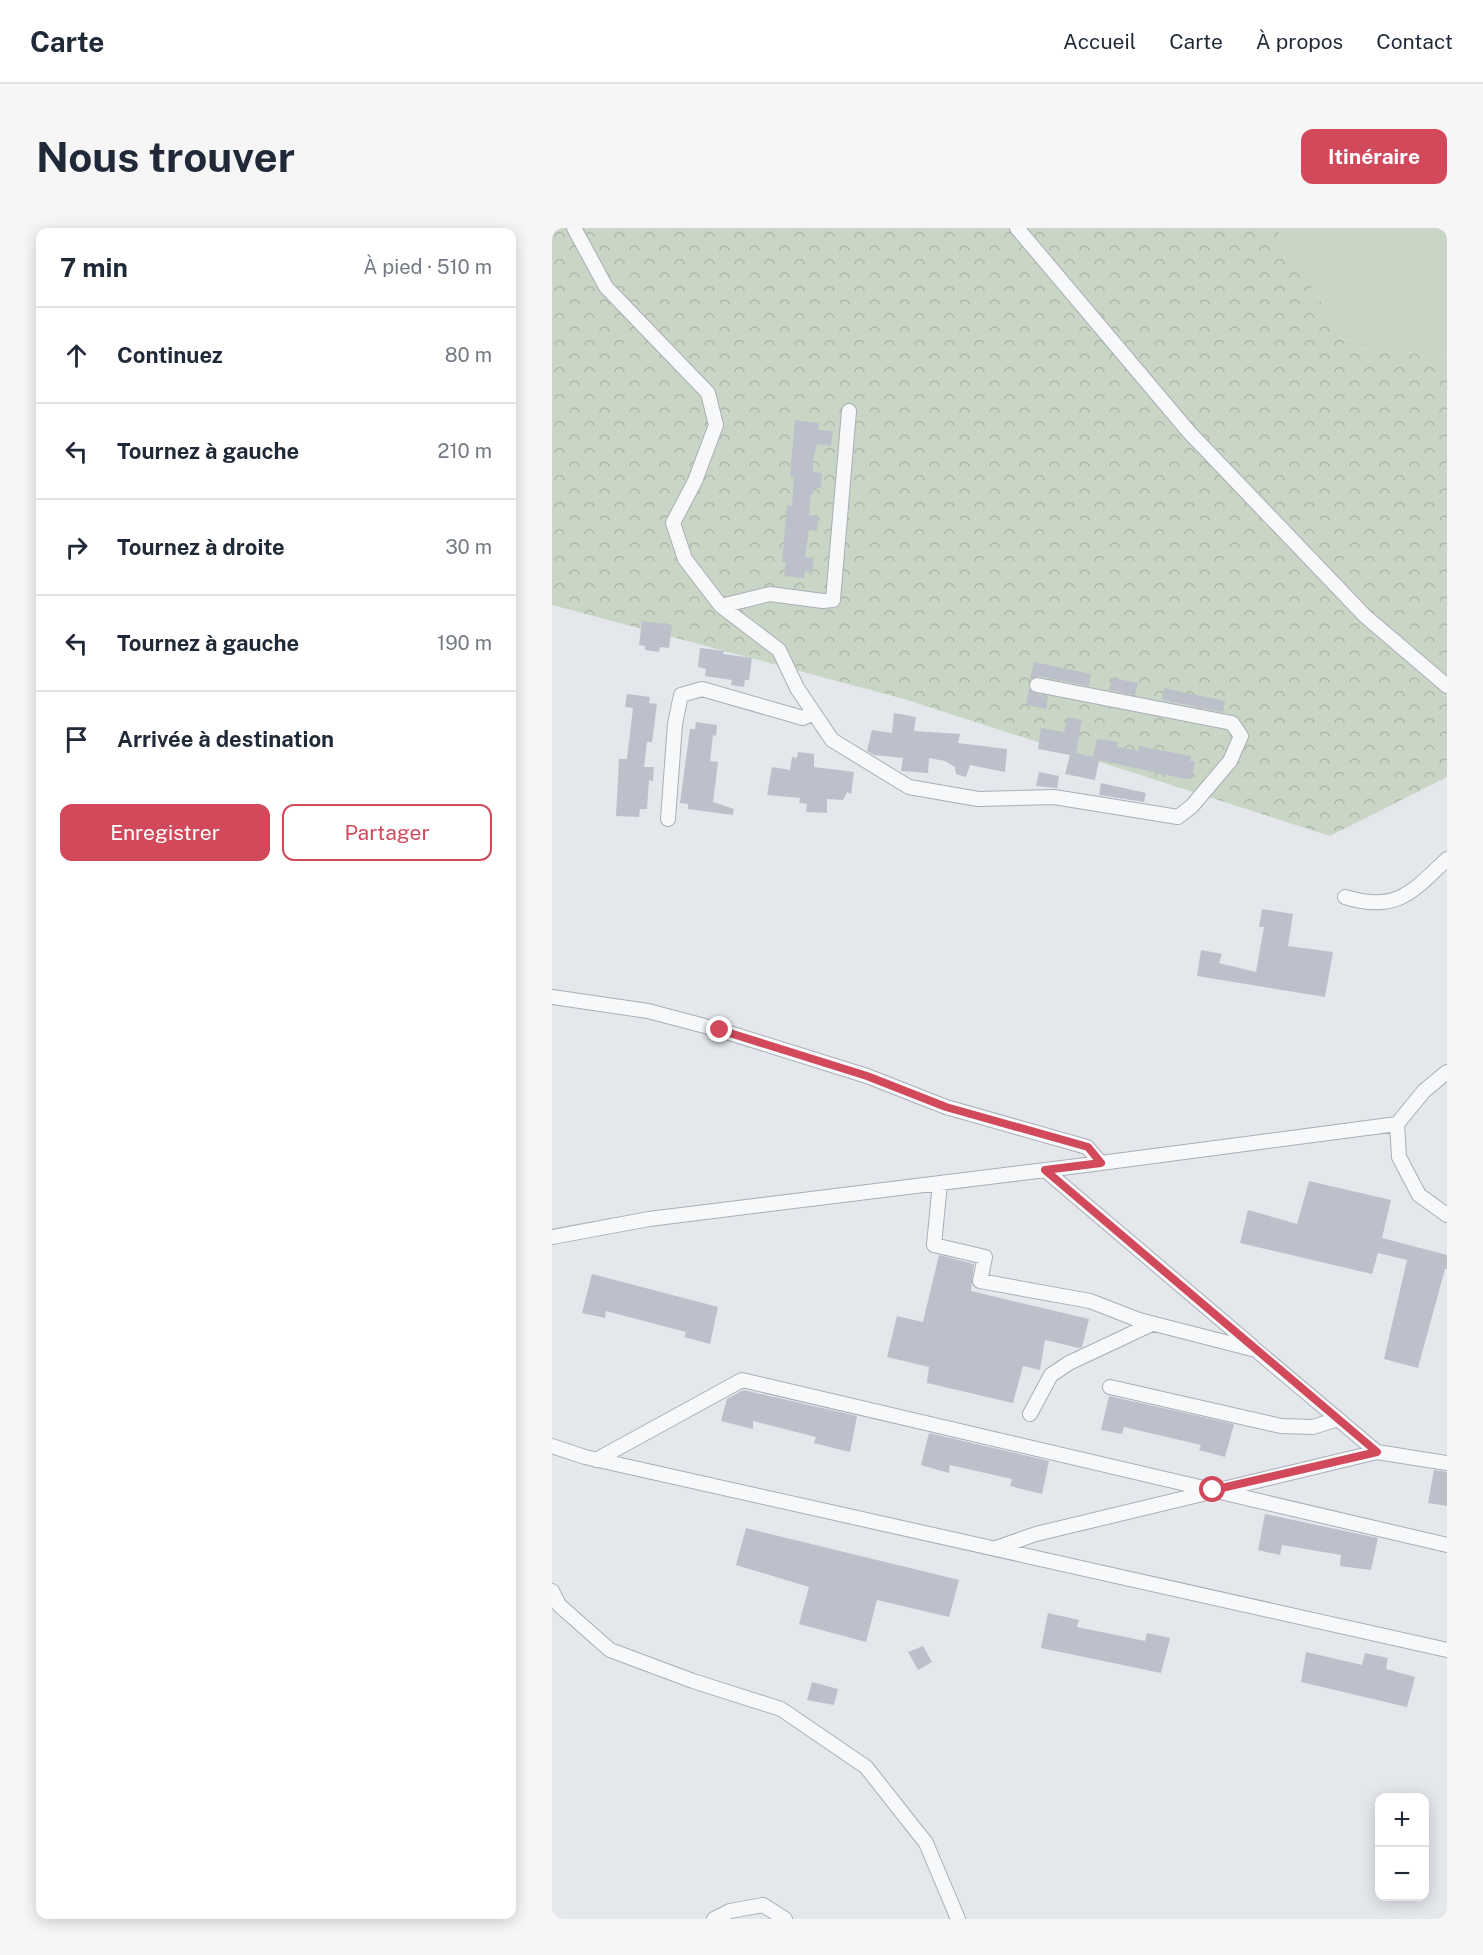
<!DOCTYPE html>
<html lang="fr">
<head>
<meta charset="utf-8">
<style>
  :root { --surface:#fff; --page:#f6f6f7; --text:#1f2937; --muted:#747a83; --line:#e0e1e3; --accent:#d1495b }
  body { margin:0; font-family:"Public Sans",sans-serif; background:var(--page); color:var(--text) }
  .controls { position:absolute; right:18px; bottom:18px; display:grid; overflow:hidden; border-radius:12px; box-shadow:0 3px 15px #0003 }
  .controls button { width:54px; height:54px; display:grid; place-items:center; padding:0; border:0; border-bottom:2px solid var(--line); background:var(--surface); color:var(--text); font:30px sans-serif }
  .stop { position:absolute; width:18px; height:18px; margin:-14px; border:4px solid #d1495b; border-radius:50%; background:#fff }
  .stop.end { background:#d1495b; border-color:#fff; box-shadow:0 2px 6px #0008 }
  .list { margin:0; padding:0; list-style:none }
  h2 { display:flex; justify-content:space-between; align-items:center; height:78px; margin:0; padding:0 24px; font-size:26px }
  h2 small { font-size:20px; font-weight:400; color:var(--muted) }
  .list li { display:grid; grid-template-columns:39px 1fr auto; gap:18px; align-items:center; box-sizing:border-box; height:96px; padding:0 24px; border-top:2px solid var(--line) }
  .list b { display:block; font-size:22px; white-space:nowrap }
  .list em { font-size:20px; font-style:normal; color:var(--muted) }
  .actions { display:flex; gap:12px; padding:18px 24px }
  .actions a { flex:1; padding:14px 0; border:2px solid var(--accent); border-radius:12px; text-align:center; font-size:21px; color:var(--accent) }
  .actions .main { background:var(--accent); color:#fff }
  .icon { flex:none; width:33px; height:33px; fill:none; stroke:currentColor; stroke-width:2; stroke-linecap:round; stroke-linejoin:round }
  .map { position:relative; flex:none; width:895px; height:1691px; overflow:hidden; border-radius:12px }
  header { display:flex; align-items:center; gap:36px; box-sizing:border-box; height:84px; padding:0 30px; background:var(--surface); border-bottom:2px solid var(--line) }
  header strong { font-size:28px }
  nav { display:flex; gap:33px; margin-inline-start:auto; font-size:21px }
  .intro { display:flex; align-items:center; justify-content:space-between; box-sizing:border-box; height:144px; padding:0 36px }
  h1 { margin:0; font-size:42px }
  .button { padding:15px 27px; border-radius:12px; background:var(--accent); color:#fff; font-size:21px; font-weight:700 }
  main { display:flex; gap:36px; padding:0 36px }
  aside { flex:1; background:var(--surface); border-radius:12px; box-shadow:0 3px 15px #0003 }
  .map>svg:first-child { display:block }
</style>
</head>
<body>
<header>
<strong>Carte</strong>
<nav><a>Accueil</a><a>Carte</a><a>À propos</a><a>Contact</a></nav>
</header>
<div class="intro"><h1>Nous trouver</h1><a class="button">Itinéraire</a></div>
<main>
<aside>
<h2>7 min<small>À pied · 510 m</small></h2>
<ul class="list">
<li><svg class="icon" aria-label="ahead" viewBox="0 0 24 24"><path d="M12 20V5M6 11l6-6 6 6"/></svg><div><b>Continuez</b></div><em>80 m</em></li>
<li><svg class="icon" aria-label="left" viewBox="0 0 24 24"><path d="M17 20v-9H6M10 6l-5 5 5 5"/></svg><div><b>Tournez à gauche</b></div><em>210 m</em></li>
<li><svg class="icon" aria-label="right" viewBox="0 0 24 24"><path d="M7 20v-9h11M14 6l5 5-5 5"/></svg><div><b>Tournez à droite</b></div><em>30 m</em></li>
<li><svg class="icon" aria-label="left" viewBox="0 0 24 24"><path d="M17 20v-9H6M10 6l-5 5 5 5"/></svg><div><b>Tournez à gauche</b></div><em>190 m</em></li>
<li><svg class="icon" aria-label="arrive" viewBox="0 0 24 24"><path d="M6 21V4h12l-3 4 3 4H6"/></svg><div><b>Arrivée à destination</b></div></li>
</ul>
<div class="actions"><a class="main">Enregistrer</a><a>Partager</a></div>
</aside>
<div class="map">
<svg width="895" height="1691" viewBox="0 0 895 1691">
  <defs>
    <pattern id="forest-crowns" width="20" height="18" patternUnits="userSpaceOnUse" patternTransform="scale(1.5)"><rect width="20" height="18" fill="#c9d6c5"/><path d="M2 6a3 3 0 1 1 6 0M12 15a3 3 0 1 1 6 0" fill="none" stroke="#adb8ab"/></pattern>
  </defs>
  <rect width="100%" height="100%" fill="#e4e7ec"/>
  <path fill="#c9d6c5" d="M724,0h171v132l-104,-21z"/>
  <path fill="url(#forest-crowns)" d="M0,0h724l67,111 104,21v417l-117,59 -426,-137 -352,-94z"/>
  <path fill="#bbc0ca" d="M243,192l24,3 -1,7 15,1 -2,15 -14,-2 -1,7h-2l-1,21 9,1 -1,15h-7l-1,6h-2l-2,21 9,2 -1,14 -8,-1 -4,27 9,1 -2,14 -7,-1 -1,7 -20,-2 2,-14h-4l5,-57 5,1 2,-29 -4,-1z
    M90,393l30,4 -3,23 -9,-1 -1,5 -14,-2v-4l-6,-1z
    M148,420l24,3 -1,3 29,4 -3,22h-4l-1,7 -13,-2 1,-5 -27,-4 1,-7 -8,-2z
    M482,434l57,12 -3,12 -49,-10 -9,3z
    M560,450l26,5 -3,12 -26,-5z
    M477,460l6,6 13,2 -2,13 -20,-4z
    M612,460l61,13 -2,11 -61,-12z
    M75,466l23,3 -1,6 8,1 -5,38h-5l-3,25h10l-1,14 -4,-1 -2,29h-7l-1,8 -23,-1 3,-57h8l6,-51 -8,-1z
    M342,485l22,4 -2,14 46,3 -2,9 49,6 -2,23 -35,-7 -4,12 -10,-3 -1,-7 -10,-6 -16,-3 -1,15 -27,-2 2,-13 -29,-3 -7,-4 5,-21 20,3z
    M516,489l14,3 -6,33 17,4 4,-18 21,3 -1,5 21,4 1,-5 52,10 -1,5 5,1 -3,16 -7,1 -86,-19 -4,20 -30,-6 5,-19 -32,-6 3,-21 23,4z
    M144,494l21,3 -1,11 -3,-1 -3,26 8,1 -5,40 21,7 -1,6 -45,-6v-5l-8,-1 10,-74h5z
    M246,524l16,2v13l40,5 -3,22 -4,-2 -4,8 -16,-1v14l-21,-1 1,-8 -8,-1 1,-5 -33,-3 5,-28 18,3 2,-13 5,1z
    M487,544l20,4 -2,12 -21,-2z
    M549,555l45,10 -2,9 -45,-7z
    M710,681l31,5 -5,32 45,6 -8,45 -128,-21 4,-26 21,4 -3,9 37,9 8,-45h-5z
    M757,953l82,19 -9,38 65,17v14h-2l-27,99 -34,-9 23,-99 -29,-7 -6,21 -132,-31 8,-33 49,14z
    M387,1027l35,9 -3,27 118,28 -7,28 -3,1 -34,-8 -5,30 -17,-4 -10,37 -86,-20 2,-16 -42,-10 10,-41 26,6z
    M40,1046l126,33 -8,37 -26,-7 2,-5 -80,-21 -1,7 -23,-5z
    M191,1162l114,26 -7,36 -36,-9 2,-6 -63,-16v8l-32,-8 6,-22z
    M557,1168l125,28 -9,33 -26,-7 2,-5 -77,-18 -2,7 -21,-4z
    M377,1205l120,28 -7,33 -32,-8 2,-7 -62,-14 -1,8 -28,-8z
    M882,1242l13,2v34l-19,-3z
    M713,1286l113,24 -7,32 -31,-4 1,-11 -59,-10 -2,10 -22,-5z
    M194,1300l213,52 -10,37 -72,-17 -11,42 -67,-18 10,-37 -73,-22z
    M496,1385l31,7 -2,7 68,14 2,-8 23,5 -9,35 -120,-25z
    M371,1418l9,16 -14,8 -10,-18z
    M754,1424l56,13 3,-12 23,5 -2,11 29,8 -8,30 -106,-25z
    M260,1454l26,7 -4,16 -27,-5z"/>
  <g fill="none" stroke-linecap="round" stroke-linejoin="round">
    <g stroke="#a9aeb7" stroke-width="16">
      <path id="minor" d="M22,0l32,59 102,106 8,32 -21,56 -22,42 12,36 36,47 58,44 18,38 35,52 77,47 69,12 76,-2 124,20 14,-11 38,-45 11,-25 -9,-13 -195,-38
        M465,0l172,204 176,184 82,70
        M169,378l49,-12 53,7 10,-1 16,-189
        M116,591l7,-95 6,-29 21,-6 101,29 11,-5
        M793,669c52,16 67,-5 102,-38
        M0,769l96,14 72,19 147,46 79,31 141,40 14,16
        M895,844l-23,19 -27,33 2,33 20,38 28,20
        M493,942l207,176
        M388,955l-6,62 51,12 -5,24 110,20 49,19 117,30 121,102
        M0,1009l97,-18 429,-53 319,-42
        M558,1159l171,39 32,1 25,-8
        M478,1186l21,-39 18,-12 83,-39
        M0,1218l33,11 862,193
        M44,1232l146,-80 705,165
        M444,1320l40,-14 341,-82 70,11
        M0,1363l7,14 51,45 83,31 88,28 85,58 60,76 32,76
        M162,1691l16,-8 33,-6 22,14"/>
    </g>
    <use href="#minor" stroke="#f7f8fa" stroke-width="14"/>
  </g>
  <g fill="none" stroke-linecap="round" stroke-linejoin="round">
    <path stroke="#d1495b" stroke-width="8" d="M168,802l147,46 79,31 142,40 13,16 -56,7 332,282 -164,38"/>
  </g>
</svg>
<div class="controls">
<button>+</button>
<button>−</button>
</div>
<div class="stop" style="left:661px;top:1262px"></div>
<div class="stop end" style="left:168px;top:802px"></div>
</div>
</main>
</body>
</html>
